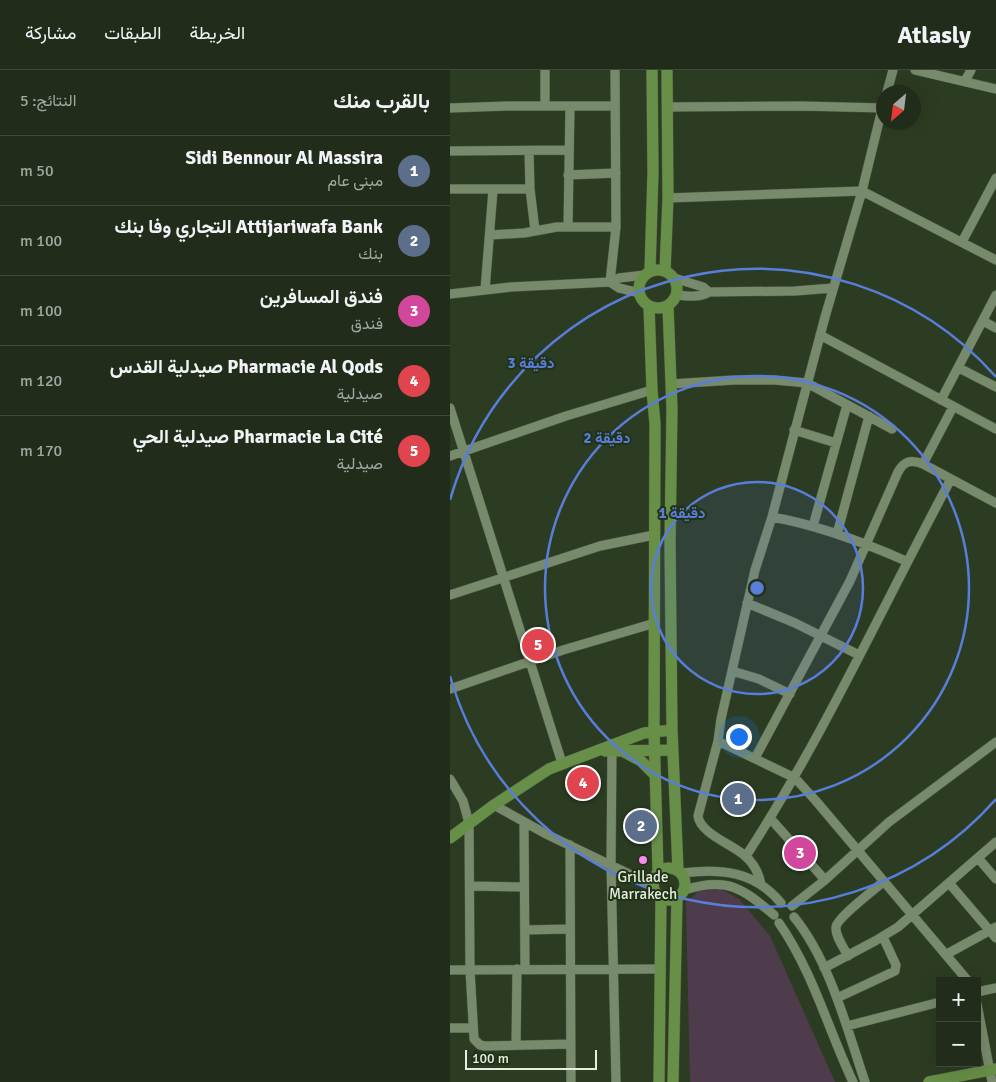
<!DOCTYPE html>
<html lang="ar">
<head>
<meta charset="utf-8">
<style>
  :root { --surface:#212d1a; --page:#293523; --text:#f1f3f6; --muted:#a2a8a2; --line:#3e4939; --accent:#f589ee }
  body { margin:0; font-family:Signika,Vazirmatn,sans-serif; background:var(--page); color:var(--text); direction:rtl }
  .controls { position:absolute; right:15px; bottom:15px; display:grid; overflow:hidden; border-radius:0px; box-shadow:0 5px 20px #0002 }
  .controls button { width:45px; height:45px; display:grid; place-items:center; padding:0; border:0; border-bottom:1px solid var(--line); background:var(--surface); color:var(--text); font:25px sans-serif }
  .compass { position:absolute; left:426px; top:15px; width:45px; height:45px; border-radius:50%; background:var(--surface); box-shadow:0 5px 20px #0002; rotate:208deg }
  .scale { position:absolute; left:15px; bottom:12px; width:132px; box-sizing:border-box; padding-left:5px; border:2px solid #e5efdf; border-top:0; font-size:14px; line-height:18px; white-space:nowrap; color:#e5efdf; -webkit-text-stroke:4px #223218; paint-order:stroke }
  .you { position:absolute; left:288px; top:666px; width:18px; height:18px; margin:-12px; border:4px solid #fff; border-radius:50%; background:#1a73e8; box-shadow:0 0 0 8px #1a73e833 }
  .badge { display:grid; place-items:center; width:32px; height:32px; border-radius:50%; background:var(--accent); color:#fff; font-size:16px; font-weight:700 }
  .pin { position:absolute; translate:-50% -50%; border:2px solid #fff; box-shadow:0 1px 5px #0006 }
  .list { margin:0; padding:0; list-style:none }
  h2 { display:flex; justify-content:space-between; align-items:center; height:65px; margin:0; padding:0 20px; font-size:21px }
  h2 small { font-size:16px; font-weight:400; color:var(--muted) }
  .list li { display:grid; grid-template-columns:32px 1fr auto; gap:15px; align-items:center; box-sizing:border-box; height:70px; padding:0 20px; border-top:1px solid var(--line) }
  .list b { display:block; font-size:19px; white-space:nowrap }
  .list p { margin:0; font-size:16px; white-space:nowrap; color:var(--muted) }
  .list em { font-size:16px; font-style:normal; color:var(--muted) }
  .map { position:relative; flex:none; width:546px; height:1012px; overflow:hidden; direction:ltr }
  header { display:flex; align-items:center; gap:30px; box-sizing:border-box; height:70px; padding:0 25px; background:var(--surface); border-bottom:1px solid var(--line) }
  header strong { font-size:24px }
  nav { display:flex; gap:28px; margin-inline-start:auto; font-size:18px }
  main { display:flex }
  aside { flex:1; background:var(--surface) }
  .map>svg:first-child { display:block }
</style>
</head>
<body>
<header>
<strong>Atlasly</strong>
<nav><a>الخريطة</a><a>الطبقات</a><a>مشاركة</a></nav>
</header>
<main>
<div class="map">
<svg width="546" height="1012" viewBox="0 0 546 1012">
  <rect width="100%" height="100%" fill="#2c3c22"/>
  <path fill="#4e3b4c" d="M271,819l18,10 31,37 65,146h-145l-4,-180 13,-11z"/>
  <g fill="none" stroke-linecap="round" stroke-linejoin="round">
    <g stroke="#4a5841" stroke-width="10">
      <path id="minor" d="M465,0l81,19
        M515,11l6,-11
        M437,22l6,-22
        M95,36v-36
        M217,37l134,-1 82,2
        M0,38l57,-2h108
        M0,81l119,-1
        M79,81l1,38 5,41
        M118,105l48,-2
        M0,119h80
        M218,128l194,-7 134,69
        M118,157l2,-120
        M40,165l34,-2 33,-6h59
        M512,172l34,-64
        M224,208l29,9 6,5c-9,6 -22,4 -32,3
        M35,220l8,-100
        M259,222l86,-1 38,-3
        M190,223l-21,-5 -9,-6 9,-4 26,-3
        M0,224l61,-7 99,-5 6,-55 -1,-157
        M533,251l13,7
        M370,265l176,94
        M509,298l37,19
        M221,314l63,-4h41l32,3 85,46
        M491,330l55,-105
        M0,338l112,355
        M344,360l42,13
        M0,386l116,-40 86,-26
        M473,394l30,-57
        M322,447c46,8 91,25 134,44
        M363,456l34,-121
        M387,464l32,-118
        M0,525l150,-49 54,-11
        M297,533l48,20 64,32
        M282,601l27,8 31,15
        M0,619l113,-39 92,-27
        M268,671l77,37 21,23 152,180
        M162,675l-1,120 5,217
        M305,688l95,-177 48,-109c6,-11 13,-13 25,-8l73,39
        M0,709l13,22 6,22 1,147 4,69 6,6 5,1 86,-2
        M44,735l52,29 106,51
        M320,748l55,62
        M74,753l1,146
        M120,775l1,237
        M296,786c78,-120 137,-251 205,-377
        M528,788l18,21
        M232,803c38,-5 73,-2 99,30
        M499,813l47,55
        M311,815c-2,-12 -7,-22 -17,-30 -13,-11 -44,-22 -46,-39l20,-75 3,-22 34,-149 17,-53 53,-200 37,-126 21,-86
        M20,816l54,1
        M234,820c43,-13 57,-3 90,25
        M342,836l33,-26 64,-58 107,-80
        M344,847c36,44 53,112 71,165
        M329,853c34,49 49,106 74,159
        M75,860l44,-1
        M497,884l49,-27
        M398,886c-4,-8 -13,-20 -12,-29 1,-9 39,-38 47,-45
        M374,898l51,-27 23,-14 98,-85
        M0,900l211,-1
        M527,922l19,-4
        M387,928l58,-27 1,-6 -13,-28
        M527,934l15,78
        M397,956l93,-24
        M0,958h22
        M66,975l1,-76"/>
    </g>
    <g stroke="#4a5841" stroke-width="12">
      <path id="major" d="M189 219a19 19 0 1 1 38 0a19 19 0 1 1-38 0Z
        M200,201l3,-99 -1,-102
        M215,201l3,-73 -1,-128
        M199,236l3,84 3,34 -1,307 4,140
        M218,236l4,103 -2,133 2,188 6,140
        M155,681l68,-1
        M174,682l17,9 14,14
        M0,768l44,-33 55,-36 95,-36 28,-3
        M203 814a16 16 0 1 1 32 0a16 16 0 1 1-32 0Z
        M209,1012l2,-184
        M223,1012l4,-183
        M479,1012l67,-13"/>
    </g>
    <use href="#minor" stroke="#778a6c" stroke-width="9"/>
    <use href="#major" stroke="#678f48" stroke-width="11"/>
  </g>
  <circle cx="307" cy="518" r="106" fill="#597eda" fill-opacity=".12"/>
  <g fill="none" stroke="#597eda" stroke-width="2.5">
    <circle cx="307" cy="518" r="106"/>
    <circle cx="307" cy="518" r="212"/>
    <path d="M546 729A319 319 0 0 1 0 606M0 430A319 319 0 0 1 546 307"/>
  </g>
  <circle fill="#f589ee" stroke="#223218" stroke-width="2" cx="193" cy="790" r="5"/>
  <g text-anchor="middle" stroke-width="4" stroke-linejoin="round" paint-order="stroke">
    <g font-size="15" fill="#e5efdf" stroke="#223218">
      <text x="193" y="812">Grillade<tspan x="193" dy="17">Marrakech</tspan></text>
    </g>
  </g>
  <circle cx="307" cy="518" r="8" fill="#597eda" stroke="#223218" stroke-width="2.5"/>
  <g font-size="15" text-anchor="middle" font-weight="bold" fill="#597eda" stroke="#223218" stroke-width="4" stroke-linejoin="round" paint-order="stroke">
    <text x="81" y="298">3 دقيقة</text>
    <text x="157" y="373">2 دقيقة</text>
    <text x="232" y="448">1 دقيقة</text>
  </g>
</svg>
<div class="controls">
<button>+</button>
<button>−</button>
</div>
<svg class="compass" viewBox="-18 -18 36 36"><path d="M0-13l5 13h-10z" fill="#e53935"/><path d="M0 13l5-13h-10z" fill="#a2a8a2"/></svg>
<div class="scale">100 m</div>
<div class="you"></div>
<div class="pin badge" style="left:288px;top:729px;background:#5c6f8a">1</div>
<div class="pin badge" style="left:191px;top:756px;background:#5c6f8a">2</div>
<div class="pin badge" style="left:350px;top:783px;background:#d1479c">3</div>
<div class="pin badge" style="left:133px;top:713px;background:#e0444e">4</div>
<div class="pin badge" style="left:88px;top:575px;background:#e0444e">5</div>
</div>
<aside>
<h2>بالقرب منك<small>النتائج: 5</small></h2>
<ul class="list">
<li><span class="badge" style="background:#5c6f8a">1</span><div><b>Sidi Bennour Al Massira</b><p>مبنى عام</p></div><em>50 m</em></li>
<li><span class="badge" style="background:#5c6f8a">2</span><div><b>Attijariwafa Bank التجاري وفا بنك</b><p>بنك</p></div><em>100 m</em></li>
<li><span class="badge" style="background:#d1479c">3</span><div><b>فندق المسافرين</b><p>فندق</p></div><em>100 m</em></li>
<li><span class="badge" style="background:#e0444e">4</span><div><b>Pharmacie Al Qods صيدلية القدس</b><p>صيدلية</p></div><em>120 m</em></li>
<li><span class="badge" style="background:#e0444e">5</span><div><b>Pharmacie La Cité صيدلية الحي</b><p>صيدلية</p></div><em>170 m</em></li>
</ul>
</aside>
</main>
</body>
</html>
